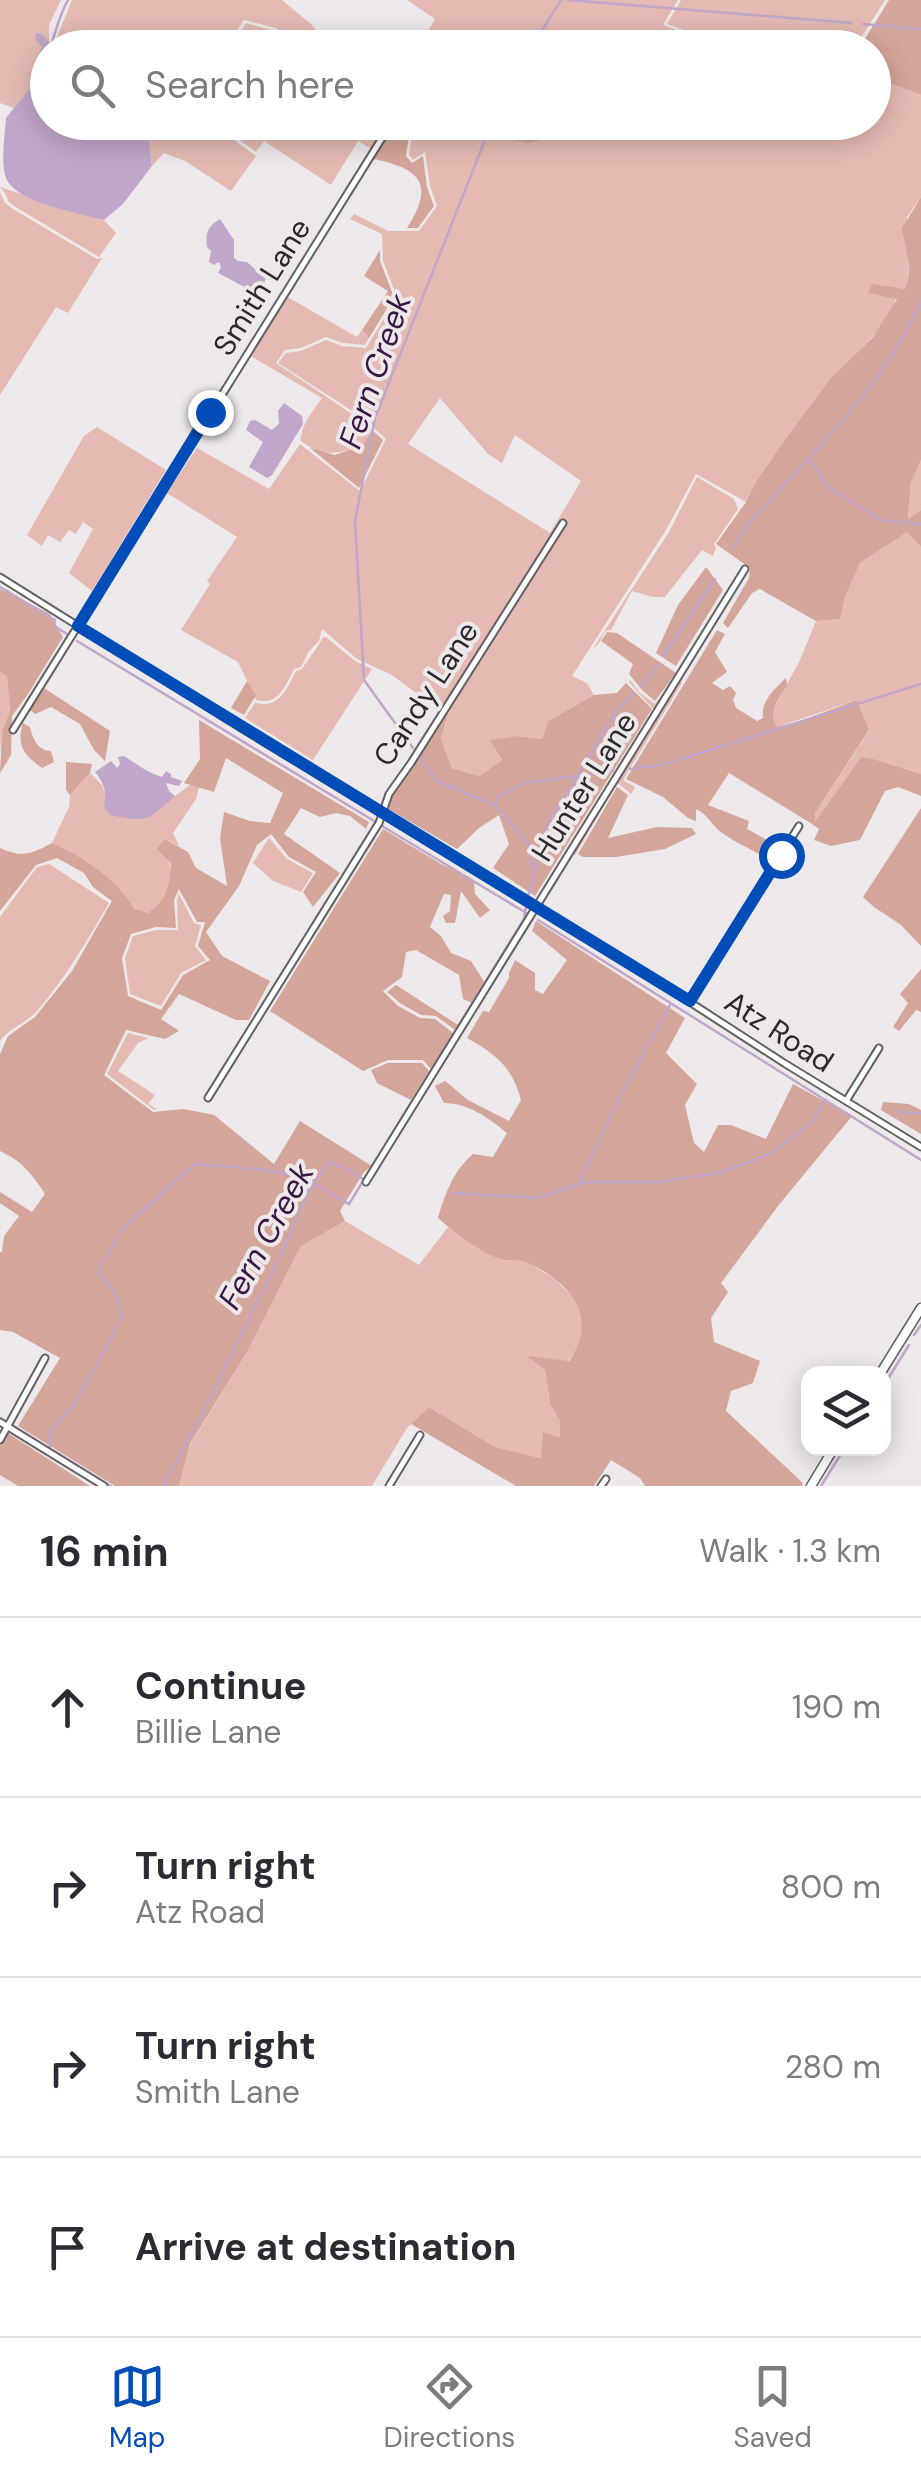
<!DOCTYPE html>
<html lang="en">
<head>
<meta charset="utf-8">
<style>
  :root { --surface:#fff; --page:#f2f2f3; --text:#2b2b33; --muted:#7c7c81; --line:#e1e1e2; --accent:#024db7 }
  body { margin:0; font-family:"DM Sans",sans-serif; background:var(--page); color:var(--text) }
  .controls { position:absolute; right:30px; bottom:30px; display:grid; overflow:hidden; border-radius:20px; box-shadow:0 5px 25px #0003 }
  .controls button { width:90px; height:90px; display:grid; place-items:center; padding:0; border:0; border-bottom:2px solid var(--line); background:var(--surface); color:var(--text); font:50px sans-serif }
  .stop { position:absolute; width:30px; height:30px; margin:-22px; border:8px solid #024db7; border-radius:50%; background:#fff }
  .stop.end { background:#024db7; border-color:#fff; box-shadow:0 2px 10px #0008 }
  .list { margin:0; padding:0; list-style:none }
  h2 { display:flex; justify-content:space-between; align-items:center; height:130px; margin:0; padding:0 40px; font-size:42px }
  h2 small { font-size:32px; font-weight:400; color:var(--muted) }
  .list li { display:grid; grid-template-columns:65px 1fr auto; gap:30px; align-items:center; box-sizing:border-box; height:180px; padding:0 40px; border-top:2px solid var(--line) }
  .list b { display:block; font-size:38px; white-space:nowrap }
  .list p { margin:0; font-size:32px; white-space:nowrap; color:var(--muted) }
  .list em { font-size:32px; font-style:normal; color:var(--muted) }
  .icon { flex:none; width:55px; height:55px; fill:none; stroke:currentColor; stroke-width:2; stroke-linecap:round; stroke-linejoin:round }
  .map { position:relative; flex:none; width:921px; height:1486px; overflow:hidden }
  .search { position:absolute; background:var(--surface); box-shadow:0 5px 25px #0003; left:30px; right:30px; top:30px; height:110px; display:flex; align-items:center; gap:25px; box-sizing:border-box; padding:0 35px; border-radius:55px; color:var(--muted); font-size:38px }
  .sheet { height:850px; background:var(--surface) }
  nav { display:flex; justify-content:space-around; align-items:center; box-sizing:border-box; height:140px; border-top:2px solid var(--line); background:var(--surface); font-size:28px; color:var(--muted) }
  nav a { display:grid; justify-items:center; gap:5px }
  nav .on { color:var(--accent) }
  .map>svg:first-child { display:block }
</style>
</head>
<body>
<div class="map">
<svg width="921" height="1486" viewBox="0 0 921 1486">
  <rect width="100%" height="100%" fill="#ede9ea"/>
  <path fill="#e4bab2" fill-rule="evenodd" d="M0,0h61l-12,25v17l-7,5c5,24 -11,45 -28,61l-14,-5z
    M72,0h210l30,25 18,22h-24l-30,-19 -32,-8 -18,27 -163,1 3,-2 -11,-4z
    M407,0h271l-15,25 59,22h-303l16,-28z
    M681,0h204l-30,47h-125l-63,-23z
    M246,23l29,8 26,16h-70z
    M874,77l47,18v102l-14,20 2,67 -4,6 -8,-3c1,35 -46,69 -67,93 -12,13 -21,30 -32,44 -19,25 -38,50 -52,78l-50,-28 -30,56 -94,146 15,7 7,12 -46,26 -6,18 -25,-3 -26,5 11,19 -23,16 -27,-8 -11,-29 6,-23 -55,-41 -35,-16 -35,-30 -3,12 -10,10 -8,16 -7,2c-9,17 -15,37 -38,31l-18,-38 -57,-32 29,-46 -3,-3 30,-44 -70,-44 30,-45 72,41 31,-45 60,47 26,-52 -23,-21 -85,-55 8,-10 15,-2 25,-11 16,6 24,2 31,-51 -14,-36 -1,-27 -32,-15 4,-5 34,17h31l18,-25 -7,-20 -5,-34 -12,8 -4,-5 5,-32 460,-1zM440,398l48,56 14,9 13,-28 66,46 -31,52 -142,-89z
    M147,123h64l45,33 -25,35 -46,-30 -21,-8 -12,13z
    M216,123h174l-11,30 -21,-12 -27,44 -67,-44 -8,11z
    M0,187l22,7 27,12 55,14 12,13 -17,24 -85,-51 -6,-5 -2,-7z
    M0,192l5,11 8,6 84,50 5,-1 -34,55 -12,-6 -56,88z
    M284,295l73,42 5,-7 7,8 -4,7 -22,-2 -17,-6 -25,11 -16,2 -9,13 85,57 11,10 -9,15c-25,9 -39,13 -62,-4 -1,-15 12,-30 21,-43l-75,-44z
    M97,427l69,43 -74,121 -23,-18 24,-44 -10,-7 -7,12 -7,-4 -9,12 -12,-7 -6,11 -15,-11 57,-99z
    M921,460v50l-13,11 3,-40z
    M697,477l37,22 4,10 -24,35 2,4 -3,8 -11,-6 -37,47h-12l-21,-6 -21,39 -6,1 -6,12 -7,7 77,-118z
    M908,531l13,16v227l-47,-15 -13,-2 -46,66v-10l54,-82 -12,-31 -80,27 -4,-4 -2,-9 29,-54 16,-39 24,-2 5,-22 15,-34z
    M323,637h3l29,24 17,8 -59,91 -68,-42 10,-15c24,6 31,-13 41,-32l6,-2c5,-8 19,-26 21,-32z
    M0,672l7,3 3,36 -8,20 -2,20z
    M675,678l7,5 -58,95v3l11,6 -4,7 -12,-10h-3l-41,71 -12,1 91,-146 -25,-28 1,-2 10,13 15,11z
    M90,773l12,12 4,11 61,6 23,-17 9,2 -3,12 -23,34 6,13 -14,-7c5,19 11,47 -3,64 -4,4 -9,7 -13,10l-16,-3c-15,-30 -50,-54 -81,-67l17,-36 1,-12z
    M269,838l18,21 26,14 -12,19 -28,-11 -20,-18z
    M49,864l60,39c-22,38 -43,74 -72,108 -10,12 -28,17 -37,30v-124l37,-50z
    M179,894l15,29 7,2 -6,21 11,14 -25,13 -20,33 -31,-12 -5,-36 8,-22 23,-6h22l-1,-30z
    M128,1033l20,5 -10,5 -20,28 37,24 -7,9 9,5 -3,1 -47,-36z
    M345,1221l74,44 29,-38 52,32 24,1 31,19 21,21 7,22 -4,24 -11,15 -39,-4 16,13 5,34 10,17v18l-17,-6 -1,25 -47,-11 -66,-40 -22,21 -35,58h-193l11,-41 57,-93 54,-106z"/>
  <path fill="#d4a59b" fill-rule="evenodd" d="M889,0h32v95l-47,-18v-29l-14,-1z
    M500,122h55v1l-12,17 -15,3 -22,-4 -8,-11z
    M390,123h21l-5,33 6,7 11,-7 4,31 7,19 -16,22h-11c28,-44 14,-59 -33,-69z
    M921,197v263l-10,22 -3,37 13,-9v37l-14,-15 -47,31 -15,34 -5,22 -24,2 -56,-32 -8,4 -24,35 -5,-5 26,-45 1,-10 -34,-24 30,-42 10,-20 26,-38 48,-65 43,-42 24,-38 -29,-6 4,-9 33,5c9,-17 0,-42 -3,-61z
    M380,250v11l14,36 -25,41 -7,-8 26,-39 -24,-15z
    M372,430l11,10 -24,48 -49,-40 25,7 28,-10z
    M706,567l17,23 -47,76 -20,-13 22,-48z
    M0,589l50,25 13,23 -35,57 -16,22 -1,39 -11,18 2,-42 8,-20 -3,-35 -7,-4z
    M717,630l8,4 -10,18 12,20 -15,11 11,7 7,-4 6,7 -3,7 3,8 21,13 6,-3c-2,-18 11,-28 23,-40l1,7c-7,13 -21,28 -10,42l26,-7 54,-20 12,30 -54,83v9l46,-65 13,2 47,15v22l-23,-9 -13,4 -25,49 -29,6 -17,-6 5,-11 -7,-5 -83,-51 -21,32 41,16 -2,8 31,17 -10,13c-15,-9 -32,-16 -46,-26 -11,-8 -14,-19 -26,-24v12l-8,-3 -25,-21 -37,-18z
    M607,632l10,1 59,40 -21,28 -13,-11 -13,-16 4,-10 -32,-23z
    M247,681l9,14 -12,20 -13,-7z
    M626,683l26,26 -117,187 -42,-28 16,-24 -10,-29 -20,13 -22,21 -72,-42 4,-13 53,-82 5,4 -6,23 11,29 27,8 23,-16 -12,-20 27,-4 25,3 6,-18 46,-26 23,-2z
    M44,688l66,43 -5,30 -11,-11 -14,-26 -29,-17 -16,7 -6,-5z
    M199,720l170,102 -3,7 -16,-13 -14,-3 -16,4 -19,-9 -17,26 56,39 -27,34 -10,-15 13,-20 -27,-15 -18,-23 -14,11 -18,41 -33,46 16,24 48,25 -21,39h-13l-57,-26 -18,25 18,12 -14,8 -39,-9 -22,45 49,37 31,-3 30,6 60,49 26,-43 72,45 -8,6 -24,39 5,10 -44,25 -54,106 -57,92 -11,42h-64l-97,-60 42,-68 -47,-26 -13,-2v-78h2l2,-16 15,-20 -19,-13v-11l32,20 13,-18c-12,-19 -24,-34 -45,-43v-97l8,-18 27,-19 37,-46 40,-70 -19,-14 -9,-14 -27,-15 -21,7 -36,46v-63c22,10 32,6 52,-5 31,13 66,37 82,66l14,4c20,-14 21,-26 23,-50l-14,-14 8,-10 23,13 8,16 31,18 -7,-48 4,-26 26,9 20,2 13,-30 -57,-35 -12,34 -30,-9 16,-24zM179,889l18,33h8l-7,24 12,14 -27,15 -22,35 -33,-14 -6,-38 9,-24 25,-7 20,1 -2,-28z
    M23,723l7,4c3,12 7,23 21,24l3,11 -12,6c-18,-13 -26,-22 -19,-45z
    M66,762l26,2 -2,9 -20,22 -4,-5z
    M617,787l11,8 -20,43 49,-11 35,1 4,6 -31,15 -49,8h-33l-5,-3z
    M921,808v138l-20,-21 -27,-18 -11,-10z
    M383,829l58,35 33,16 1,14 15,16 -10,8 -19,-27 -6,32h-9l-3,-7 7,-5 1,-16 -7,-1 -14,33 11,9 10,17 20,8 14,22 -13,20 -9,-4 -4,-24 -43,-25 -10,2 -4,25 -19,14 15,15 22,12 15,1 18,14 -22,36 -8,-9h-35l-25,11 -93,-60z
    M536,921l149,97 -19,35 31,31 -12,21 9,38 10,9 14,-27h13l35,14 27,-55 59,32 -74,90 -57,77 7,9 -17,26 3,24 46,19 -7,22 -22,8 -5,20 77,72 -1,3h-157l-5,-8 -29,-18 -17,26h-78l-105,-62 18,-17 66,40 46,11 2,-26 17,6v-17l-10,-17 -5,-34 -18,-14 42,5c31,-44 1,-79 -41,-98 -10,-5 -21,-1 -31,-5 -21,-9 -42,-25 -59,-40 7,-24 15,-47 35,-64l20,3 14,-24c-18,-15 -39,-30 -63,-30l-9,-17 10,-5 23,19 41,21 12,-21c-9,-33 -24,-45 -54,-62l16,-27 6,1 20,-34v-5l6,-13 20,13v17l8,4 24,-34 -35,-29z
    M921,969v43l-5,-2 -17,21 -6,-4 15,-24 -8,-9z
    M396,985l62,40 -3,5 -19,-14 -15,-1 -21,-12 -13,-11z
    M388,1063h34l7,8 -18,29 -34,-17 -6,-13z
    M883,1102l26,2 12,6v24l-40,-24z
    M8,1433l82,53h-72l-18,-11v-29z"/>
  <path fill="#c0a6ca" d="M36,33h5l8,9h10l8,4 -19,2v74l99,1 5,43 -29,38 -19,16c-25,-7 -92,-17 -99,-45 -4,-17 0,-39 1,-57 17,-22 31,-32 38,-61l-4,-6 2,-4 -7,-7z
    M220,219l14,21v18l4,3 9,1 13,12 9,-4 5,2 -9,8 -1,7 -10,5 -36,-19 3,-6 -2,-5 -5,3 -5,-3 2,-11 -4,-4c-2,-14 1,-21 13,-28z
    M284,403l18,13 1,8 -31,51 -5,3 -18,-11 14,-25 -17,-12 4,-9 5,-1 17,10 7,-6 -1,-13z
    M124,756c13,8 24,17 38,21l4,-6 5,3v3l11,4 -3,5 -13,-3 3,8 6,5c-28,25 -27,27 -65,19l-6,-8c3,-15 0,-24 -9,-35l16,-11 6,7 3,-4 -2,-7z"/>
  <g fill="none" stroke-linecap="round" stroke-linejoin="round">
    <path stroke="#c0a6ca" stroke-width="2.5" d="M568,0l284,23
      M863,24l58,5
      M50,48c6,-17 9,-32 18,-48
      M531,48l30,-48
      M809,459l19,28 53,33 40,4
      M732,551l13,-23c62,-70 139,-140 176,-227
      M0,587l55,33 -1,6 13,8
      M77,641l297,180
      M663,656l52,-77
      M641,687l17,-23
      M413,748l-49,-68 -9,-159 20,-103 117,-296
      M419,757l18,24 59,25 32,38 4,24
      M630,769l32,-4 259,-81
      M496,805l1,-8 27,-14 89,-12
      M382,826l146,88
      M528,896l18,-68 72,-120 16,-15
      M538,920l383,240
      M921,986v1
      M899,1112l22,1
      M579,1184l39,-84 52,-95
      M451,1193l86,5 50,-16h72l63,-10 48,-18 42,-32 12,-21
      M349,1204l175,-285 2,-13
      M914,1335l7,-10
      M884,1385l25,-40
      M0,1418l4,2
      M12,1425l99,61
      M50,1448v-17l23,-25 37,-65 12,-25 -6,-21 -18,-23 23,-42 74,-66c36,4 87,3 119,20 12,6 22,14 35,20
      M163,1486l41,-76 80,-162 23,-54 22,-32 17,7 17,10
      M821,1486l20,-32"/>
    <g stroke="#646162" stroke-width="9">
      <path id="street" d="M0,577l241,151 407,247 136,88 137,84
        M13,730l379,-608
        M690,1001l109,-175
        M208,1098l171,-275 10,-29 22,-31 152,-240
        M846,1101l33,-53
        M366,1182l379,-613
        M0,1422l104,64
        M0,1440l45,-82
        M389,1486l31,-51
        M601,1486l5,-7"/>
    </g>
    <g stroke="#646162" stroke-width="11">
      <path id="secondary" d="M880,1374l41,-66
        M811,1486l23,-38"/>
    </g>
    <use href="#street" stroke="#fff" stroke-width="5"/>
    <use href="#secondary" stroke="#fff" stroke-width="8"/>
  </g>
  <g fill="none" stroke-linecap="round" stroke-linejoin="round">
    <path stroke="#024db7" stroke-width="12" d="M210,412l-132,214 612,375 91,-146"/>
  </g>
  <g text-anchor="middle" stroke-width="8" stroke-linejoin="round" paint-order="stroke">
    <g font-size="30" fill="#2b292a" stroke="#ede9ea">
      <text transform="translate(262 287) rotate(-58)" y="10">Smith Lane</text>
      <text transform="translate(426 694) rotate(-57)" y="10">Candy Lane</text>
      <text transform="translate(584 787) rotate(-58)" y="10">Hunter Lane</text>
      <text transform="translate(779 1032) rotate(33)" y="10">Atz Road</text>
    </g>
    <g font-size="32" font-style="italic" fill="#391845" stroke="#ede9ea">
      <text transform="translate(375 371) rotate(-71)" y="11">Fern Creek</text>
      <text transform="translate(266 1236) rotate(-61)" y="11">Fern Creek</text>
    </g>
  </g>
</svg>
<div class="controls">
<button><svg class="icon" aria-label="layers" viewBox="0 0 24 24"><path d="M12 4l9 5-9 5-9-5zM3 14l9 5 9-5"/></svg></button>
</div>
<div class="stop" style="left:781px;top:855px"></div>
<div class="stop end" style="left:210px;top:412px"></div>
<div class="search"><svg class="icon" aria-label="search" viewBox="0 0 24 24"><circle cx="10" cy="10" r="6"/><path d="M15 15l6 6"/></svg>Search here</div>
</div>
<section class="sheet">
<h2>16 min<small>Walk · 1.3 km</small></h2>
<ul class="list">
<li><svg class="icon" aria-label="ahead" viewBox="0 0 24 24"><path d="M12 20V5M6 11l6-6 6 6"/></svg><div><b>Continue</b><p>Billie Lane</p></div><em>190 m</em></li>
<li><svg class="icon" aria-label="right" viewBox="0 0 24 24"><path d="M7 20v-9h11M14 6l5 5-5 5"/></svg><div><b>Turn right</b><p>Atz Road</p></div><em>800 m</em></li>
<li><svg class="icon" aria-label="right" viewBox="0 0 24 24"><path d="M7 20v-9h11M14 6l5 5-5 5"/></svg><div><b>Turn right</b><p>Smith Lane</p></div><em>280 m</em></li>
<li><svg class="icon" aria-label="arrive" viewBox="0 0 24 24"><path d="M6 21V4h12l-3 4 3 4H6"/></svg><div><b>Arrive at destination</b></div></li>
</ul>
</section>
<nav>
<a class="on"><svg class="icon" aria-label="map" viewBox="0 0 24 24"><path d="M3 6l6-2 6 2 6-2v14l-6 2-6-2-6 2zM9 4v14M15 6v14"/></svg>Map</a>
<a><svg class="icon" aria-label="directions" viewBox="0 0 24 24"><path d="M12 3l9 9-9 9-9-9zM9 14v-3h6M13 9l2 2-2 2"/></svg>Directions</a>
<a><svg class="icon" aria-label="saved" viewBox="0 0 24 24"><path d="M7 4h10v16l-5-4-5 4z"/></svg>Saved</a>
</nav>
</body>
</html>
